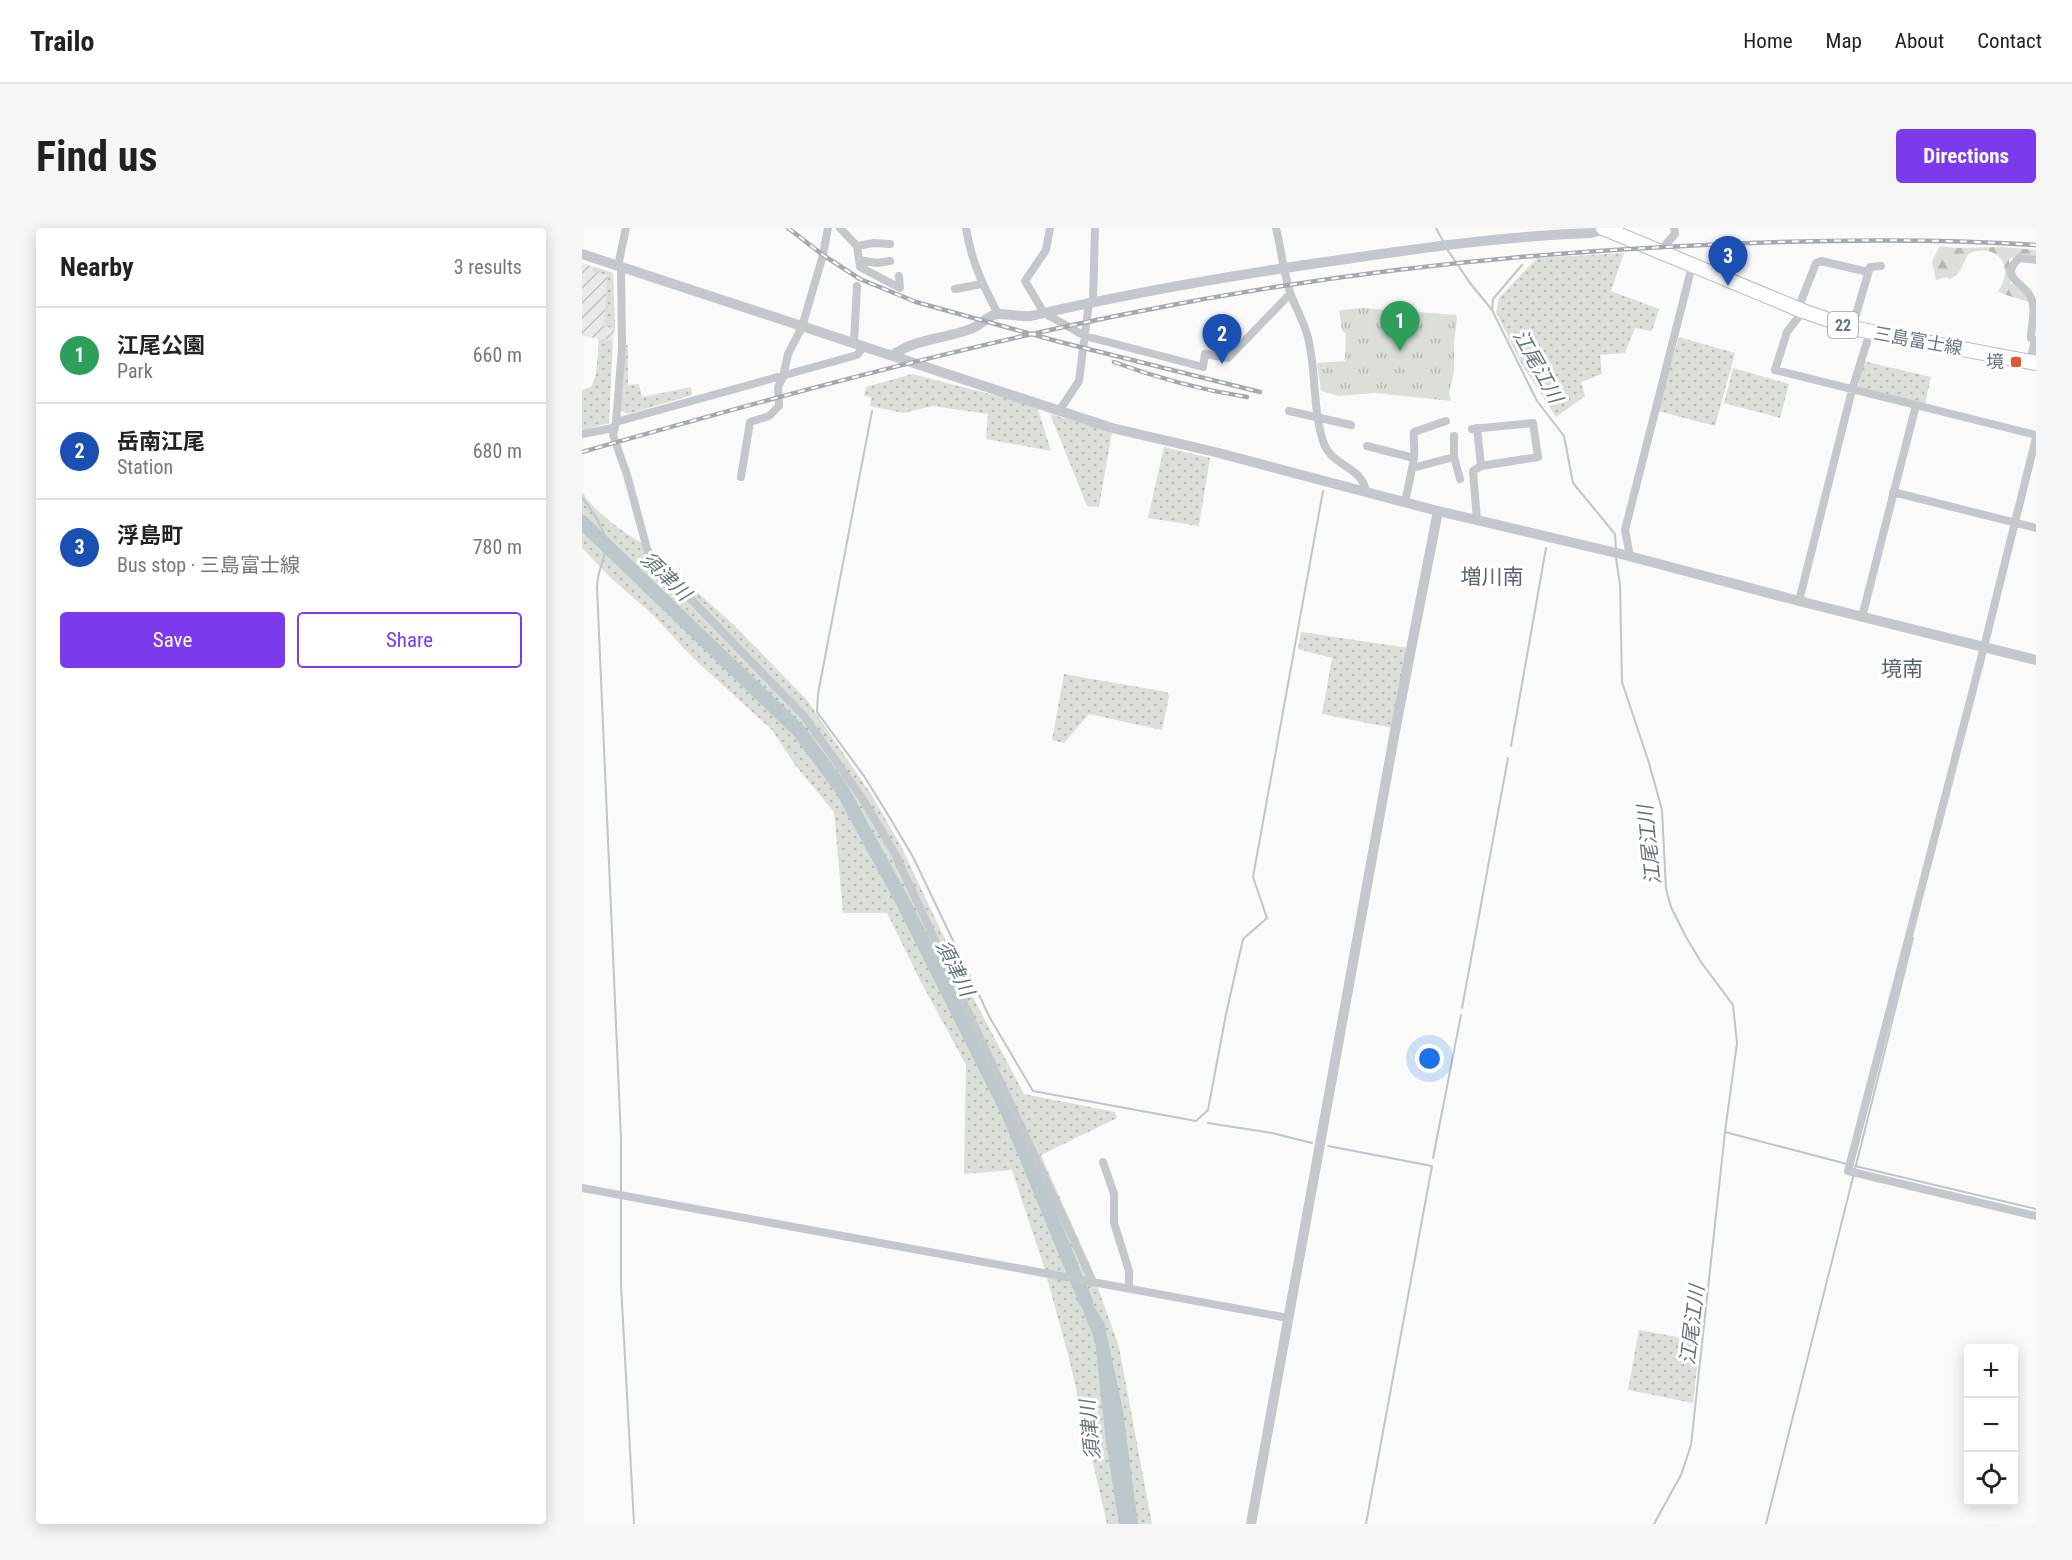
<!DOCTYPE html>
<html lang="en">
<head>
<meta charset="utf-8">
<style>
  :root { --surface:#fff; --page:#f6f6f6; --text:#222; --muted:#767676; --line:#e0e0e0; --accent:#7c3aed }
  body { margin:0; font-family:"Roboto Condensed","Noto Sans JP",sans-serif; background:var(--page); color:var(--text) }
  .controls { position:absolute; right:18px; bottom:18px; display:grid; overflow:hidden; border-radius:6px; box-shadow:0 3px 15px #0003 }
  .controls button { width:54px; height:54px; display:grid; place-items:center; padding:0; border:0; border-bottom:2px solid var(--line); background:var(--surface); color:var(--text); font:30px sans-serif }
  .you { position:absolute; left:848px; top:831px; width:21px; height:21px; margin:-15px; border:4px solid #fff; border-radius:50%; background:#1a73e8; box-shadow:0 0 0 9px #1a73e833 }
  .badge { display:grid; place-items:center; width:39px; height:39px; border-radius:50%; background:var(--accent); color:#fff; font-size:20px; font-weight:700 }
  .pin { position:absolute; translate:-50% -50px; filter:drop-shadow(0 2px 3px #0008) }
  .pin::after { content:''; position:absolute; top:32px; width:21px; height:18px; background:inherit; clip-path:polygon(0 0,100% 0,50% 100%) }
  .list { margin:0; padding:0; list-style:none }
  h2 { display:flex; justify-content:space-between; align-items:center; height:78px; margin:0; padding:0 24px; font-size:26px }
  h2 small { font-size:20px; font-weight:400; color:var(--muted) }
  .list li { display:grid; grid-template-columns:39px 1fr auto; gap:18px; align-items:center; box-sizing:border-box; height:96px; padding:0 24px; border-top:2px solid var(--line) }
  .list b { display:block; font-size:22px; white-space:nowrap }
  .list p { margin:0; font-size:20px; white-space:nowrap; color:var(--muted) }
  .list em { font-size:20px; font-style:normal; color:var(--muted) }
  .actions { display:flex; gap:12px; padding:18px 24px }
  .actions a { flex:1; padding:14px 0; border:2px solid var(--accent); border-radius:6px; text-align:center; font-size:21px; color:var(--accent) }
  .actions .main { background:var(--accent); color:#fff }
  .icon { flex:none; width:33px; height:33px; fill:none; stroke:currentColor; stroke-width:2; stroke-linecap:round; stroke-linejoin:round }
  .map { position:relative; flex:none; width:1454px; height:1296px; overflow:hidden; border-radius:6px }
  header { display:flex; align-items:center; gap:36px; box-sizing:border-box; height:84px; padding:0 30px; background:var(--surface); border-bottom:2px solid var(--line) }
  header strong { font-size:28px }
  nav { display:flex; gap:33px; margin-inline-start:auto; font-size:21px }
  .intro { display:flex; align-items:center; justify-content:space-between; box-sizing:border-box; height:144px; padding:0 36px }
  h1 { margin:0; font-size:42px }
  .button { padding:15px 27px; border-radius:6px; background:var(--accent); color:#fff; font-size:21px; font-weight:700 }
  main { display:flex; gap:36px; padding:0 36px }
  aside { flex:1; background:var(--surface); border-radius:6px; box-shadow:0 3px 15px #0003 }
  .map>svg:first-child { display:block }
</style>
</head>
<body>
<header>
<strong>Trailo</strong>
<nav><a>Home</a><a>Map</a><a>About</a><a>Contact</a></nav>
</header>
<div class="intro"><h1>Find us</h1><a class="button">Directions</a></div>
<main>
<aside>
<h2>Nearby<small>3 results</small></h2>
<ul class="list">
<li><span class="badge" style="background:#2e9e5b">1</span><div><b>江尾公園</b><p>Park</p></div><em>660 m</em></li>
<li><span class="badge" style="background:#1a4fb4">2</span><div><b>岳南江尾</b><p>Station</p></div><em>680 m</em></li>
<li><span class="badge" style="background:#1a4fb4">3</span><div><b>浮島町</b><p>Bus stop · 三島富士線</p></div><em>780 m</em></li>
</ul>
<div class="actions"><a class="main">Save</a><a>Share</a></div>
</aside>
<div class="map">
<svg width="1454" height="1296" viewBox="0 0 1454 1296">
  <defs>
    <pattern id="industrial-furrows" width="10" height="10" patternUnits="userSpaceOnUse" patternTransform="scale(1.5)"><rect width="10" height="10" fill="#e8e9e9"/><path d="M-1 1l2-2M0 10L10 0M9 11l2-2" fill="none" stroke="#c0c1c2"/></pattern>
    <pattern id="grass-dots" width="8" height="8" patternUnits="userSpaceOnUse" patternTransform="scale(1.5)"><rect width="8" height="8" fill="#dadfd7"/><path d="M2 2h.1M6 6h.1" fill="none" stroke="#b4b9b4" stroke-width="1.8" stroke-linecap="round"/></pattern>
    <pattern id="forest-firs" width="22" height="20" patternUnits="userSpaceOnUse" patternTransform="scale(1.5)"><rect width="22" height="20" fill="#dadfd7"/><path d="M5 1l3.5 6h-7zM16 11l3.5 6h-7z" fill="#b4b9b4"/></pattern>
    <pattern id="park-tufts" width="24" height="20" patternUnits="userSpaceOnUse" patternTransform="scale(1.5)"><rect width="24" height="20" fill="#dadfd7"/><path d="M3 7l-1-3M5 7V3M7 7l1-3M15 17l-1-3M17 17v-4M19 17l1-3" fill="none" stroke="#b4b9b4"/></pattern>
  </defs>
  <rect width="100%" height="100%" fill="#fafaf8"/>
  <path fill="url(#industrial-furrows)" d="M0,35l31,10 2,55 -2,13 -31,-5z"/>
  <path fill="url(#grass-dots)" d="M1042,25l-13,38 48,18 -7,22 -17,-3 -10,25 -25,2 2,19 -21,8 4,14 -29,21 -35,-54 -25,-51 3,-14 38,-40z
    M12,39l19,6 2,56 -11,-3 3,-51 -15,-4z
    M1097,109l56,16 -20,73 -57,-15z
    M17,110l14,3 -4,82 -27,7v-40l9,-3 5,-12z
    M43,117h3v40l11,-1 3,13 49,-10 1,8 -64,19 -8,-4z
    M1281,133l68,16 -6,27 -67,-17z
    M1151,140l56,16 -9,34 -56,-15z
    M330,146l125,32 14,45 -65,-12 2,-25 -55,-8 -30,7 -33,-7 1,-9 -7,-1 2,-9z
    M468,186l62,18 -13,75 -12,-1z
    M582,219l46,11 -11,68 -51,-8z
    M0,264c10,17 35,35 51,46 13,8 12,2 23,17l79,71 72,74 64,94 30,52 65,138 58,110 91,18 2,6 -76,37 49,110 29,82 33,177h-45l-38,-166 -25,-91 -32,-97 -48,4 2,-109 -45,-83 -34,-69h-44l-9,-101 -38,-46 -25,-37 -78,-71 -41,-44 -40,-35 -30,-31z
    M719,404l108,16 -16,80 -71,-14 10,-56 -34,-9z
    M482,446l103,18 2,4 -7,34 -73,-16 -25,29 -12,-3z
    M1057,1102l61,11 -7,62 -65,-13z"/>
  <path fill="url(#forest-firs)" d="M1358,18l14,2 49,-1 33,3v9l-16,-5 -11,5 1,23 20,17 -1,3c-11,-4 -21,-5 -31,-11 18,-24 -1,-50 -30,-37l-7,15 -5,7 -7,3 -3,-2 -10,3 -4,-19z"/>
  <path fill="url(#park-tufts)" d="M781,80l93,7 1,4 -3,22v31l-5,21 2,8 -76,-8 -36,3 -18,-5 -4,-28 28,-2 1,-28 -4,-2 -3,-21z"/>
  <path fill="#bbc7cb" d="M497,1056l25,38 19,89 15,113h-19l-13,-82 -11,-101 -22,-56z"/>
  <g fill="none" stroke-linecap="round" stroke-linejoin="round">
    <path stroke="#bbc7cb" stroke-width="2" d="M854,0l7,13
      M865,21l23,34 22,27 45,91 27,35 9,47 42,51 1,15
      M910,82l1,-11 29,-34
      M290,183l-54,283 -1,18 47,64 26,42 23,39 77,161 43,73 163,30 12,-11 18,-96 17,-75 24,-21 -14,-41 70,-386
      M0,270c9,11 27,36 24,51 -3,14 -9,24 -9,38l24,552v53
      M1034,330l4,27 2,97 27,81 13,47 4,79 5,18 15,30 15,25 32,43 4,38 -12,89 -34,313 -10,30 -27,49
      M929,518l35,-198
      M880,780l46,-250
      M626,895l64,10 40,10
      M1143,904l122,32
      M746,918l104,20 -66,358
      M851,930l28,-143
      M1273,938l181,43
      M39,969v87l13,240
      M1184,1296l147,-586"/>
    <path stroke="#bbc7cb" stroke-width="14" d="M0,294l217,209 42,57 63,116 103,206 79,192"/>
    <g stroke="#b5babe" stroke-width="16">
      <path id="primary" d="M1021,0l200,83 49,17 184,35"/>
    </g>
    <path stroke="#c3c8cc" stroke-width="8" d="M258,0l17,18 3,21 40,21 -1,-12
      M384,0c5,33 17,57 32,86
      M468,0l-4,22 -21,31 19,32 41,23 118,31 2,-13 23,4 62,-64
      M694,0c5,20 8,48 15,67 6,16 15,30 18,47 7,32 4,68 14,99 8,26 38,24 43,50
      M275,18l17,-3 16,1
      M1078,23l15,-17 -1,-6
      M277,32l18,3 13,-2
      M36,38l8,-38
      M39,39l1,81 -6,74 -3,13 14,40 22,81 155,160 58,82 33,56 198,428
      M373,61l27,-5
      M511,74l2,-74
      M1216,81l18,-46 5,-2 47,11
      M1221,83l-16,21 -12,38 261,65
      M1270,100l18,-61 11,-1
      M1449,110c0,-11 5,-28 1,-38 -5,-17 -35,-21 -13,-42l17,2
      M272,115l3,-57
      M1448,134l5,-22
      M477,183l20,-30 10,-79
      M707,183l62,14
      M34,194l241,-67 7,-9
      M895,200l4,38
      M890,201l61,-6 5,34 -57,9 -8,5 4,49
      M0,206l31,-6
      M1454,210l-52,209 -136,524 188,45
      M785,218l47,12
      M872,229l6,22
      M830,240l42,-11v-21
      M159,249l9,-55 19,-6 10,-10 -1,-19 5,-10 5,-23 14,-27 21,-72 5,-27
      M1311,264l143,36
      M823,274c3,-15 7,-30 9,-46 1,-8 -1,-17 0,-24l32,-11
      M1048,329l-5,-27 67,-264
      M1217,373l53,-211 18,-58
      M1280,389l54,-212
      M521,934l11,32v29l15,48v17
      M0,960l706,130"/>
    <path stroke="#c3c8cc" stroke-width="10" d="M0,26l530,174 103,24 223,59 187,44 174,46 237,59
      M311,127c23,-17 54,-16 80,-27 9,-4 15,-13 25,-14 11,0 22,3 33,2 104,-24 209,-42 315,-57 81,-12 163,-23 245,-26l14,-4
      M669,1296l144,-793 43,-220"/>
    <use href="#primary" stroke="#fff" stroke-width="14"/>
    <g stroke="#a2aab0" stroke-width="4.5">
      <path id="rail" d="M206,0l35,27 37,24 56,23 144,40 200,50
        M532,134c43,16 88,28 133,35
        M0,224c183,-52 367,-103 554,-140 174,-35 352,-56 529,-65 124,-7 248,-10 371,-2"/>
    </g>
    <use href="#rail" stroke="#fff" stroke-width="2" stroke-dasharray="7" stroke-linecap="butt"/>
  </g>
  <rect fill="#e4572e" stroke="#fff" stroke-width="2" x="1428" y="128" width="12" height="12" rx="3"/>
  <g text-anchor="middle" stroke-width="6" stroke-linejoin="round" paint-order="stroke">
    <rect fill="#fff" stroke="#939fa8" stroke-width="1.5" x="1246" y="84" width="30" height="26" rx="4.5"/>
    <g font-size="16" font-weight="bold" fill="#657683">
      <text x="1261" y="103">22</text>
    </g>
    <g font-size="18" fill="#657683" stroke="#fff">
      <text transform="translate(1336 113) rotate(10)" y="6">三島富士線</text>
    </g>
    <g font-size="18" fill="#657683" stroke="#fff" text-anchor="end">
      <text x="1422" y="140">境</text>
    </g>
    <g font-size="20" font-style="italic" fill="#60757c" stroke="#fff">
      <text transform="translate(956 138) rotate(61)" y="7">江尾江川</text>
      <text transform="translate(84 348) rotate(44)" y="7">須津川</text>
      <text transform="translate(1067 617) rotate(-96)" y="7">江尾江川</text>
      <text transform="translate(373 740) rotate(63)" y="7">須津川</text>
      <text transform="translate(1110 1097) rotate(-83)" y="7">江尾江川</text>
      <text transform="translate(508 1202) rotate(-96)" y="7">須津川</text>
    </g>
    <g font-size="21" fill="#57646e" stroke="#fff">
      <text x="910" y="356">増川南</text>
      <text x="1320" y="448">境南</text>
    </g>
  </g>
</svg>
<div class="controls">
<button>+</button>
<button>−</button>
<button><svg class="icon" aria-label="locate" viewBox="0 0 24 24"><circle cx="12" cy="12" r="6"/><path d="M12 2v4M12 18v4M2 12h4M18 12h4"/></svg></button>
</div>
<div class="you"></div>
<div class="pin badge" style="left:818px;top:123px;background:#2e9e5b">1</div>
<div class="pin badge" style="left:640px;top:136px;background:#1a4fb4">2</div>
<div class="pin badge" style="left:1146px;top:58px;background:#1a4fb4">3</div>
</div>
</main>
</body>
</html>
